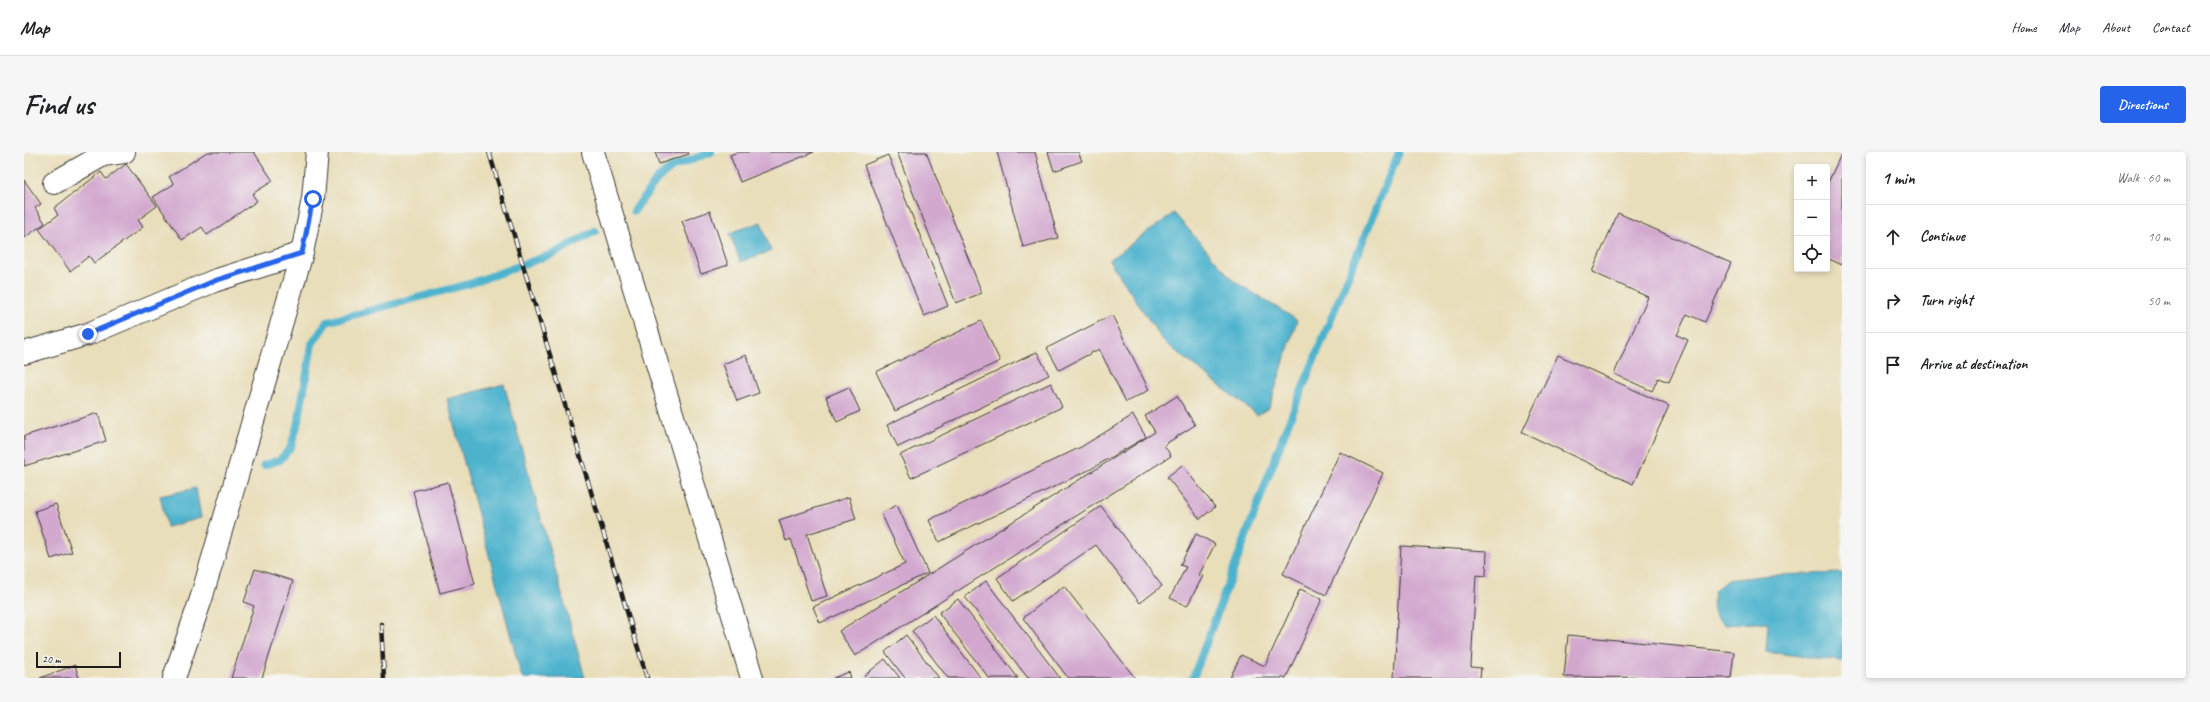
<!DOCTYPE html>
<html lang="en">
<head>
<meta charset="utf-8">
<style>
  :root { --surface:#fff; --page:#f6f6f6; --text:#202124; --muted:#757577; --line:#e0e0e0; --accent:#2563eb }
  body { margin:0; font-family:Caveat,sans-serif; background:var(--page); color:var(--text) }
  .controls { position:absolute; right:12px; top:12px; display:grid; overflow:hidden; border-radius:4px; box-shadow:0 2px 6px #0003 }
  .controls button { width:36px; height:36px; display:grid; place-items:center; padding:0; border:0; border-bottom:1px solid var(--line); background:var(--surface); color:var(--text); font:20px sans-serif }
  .scale { position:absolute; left:12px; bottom:10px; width:85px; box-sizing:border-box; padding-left:4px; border:2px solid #1c1c1c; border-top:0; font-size:11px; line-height:14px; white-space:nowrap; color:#1c1c1c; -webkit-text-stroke:3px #f6f6f2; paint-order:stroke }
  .stop { position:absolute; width:12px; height:12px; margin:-9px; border:3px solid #2563eb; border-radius:50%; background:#fff }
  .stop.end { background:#2563eb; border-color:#fff; box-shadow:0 1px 4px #0008 }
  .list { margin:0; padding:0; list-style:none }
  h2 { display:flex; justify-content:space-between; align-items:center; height:52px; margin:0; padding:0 16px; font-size:17px }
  h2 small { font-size:13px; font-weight:400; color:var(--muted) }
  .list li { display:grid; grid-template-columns:26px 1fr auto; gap:12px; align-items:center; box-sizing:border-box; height:64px; padding:0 16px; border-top:1px solid var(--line) }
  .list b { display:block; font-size:15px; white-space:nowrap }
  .list em { font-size:13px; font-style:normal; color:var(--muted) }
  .icon { flex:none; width:22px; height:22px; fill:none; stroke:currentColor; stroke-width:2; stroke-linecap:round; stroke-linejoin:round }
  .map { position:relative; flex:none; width:1818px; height:526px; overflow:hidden; border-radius:4px }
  header { display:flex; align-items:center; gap:24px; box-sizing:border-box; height:56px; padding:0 20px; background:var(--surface); border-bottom:1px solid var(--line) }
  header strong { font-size:19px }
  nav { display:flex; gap:22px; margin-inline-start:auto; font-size:14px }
  .intro { display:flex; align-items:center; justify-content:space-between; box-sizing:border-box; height:96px; padding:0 24px }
  h1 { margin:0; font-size:28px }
  .button { padding:10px 18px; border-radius:4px; background:var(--accent); color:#fff; font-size:14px; font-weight:700 }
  main { display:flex; gap:24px; padding:0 24px }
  aside { flex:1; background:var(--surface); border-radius:4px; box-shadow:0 2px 6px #0003 }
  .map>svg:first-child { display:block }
</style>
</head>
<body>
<header>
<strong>Map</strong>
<nav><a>Home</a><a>Map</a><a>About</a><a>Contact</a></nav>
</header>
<div class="intro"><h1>Find us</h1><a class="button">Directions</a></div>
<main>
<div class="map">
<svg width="1818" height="526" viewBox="0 0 1818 526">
  <rect width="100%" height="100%" fill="#f6f6f2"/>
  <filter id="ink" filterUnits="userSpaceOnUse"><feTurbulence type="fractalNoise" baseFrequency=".025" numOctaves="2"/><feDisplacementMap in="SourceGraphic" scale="8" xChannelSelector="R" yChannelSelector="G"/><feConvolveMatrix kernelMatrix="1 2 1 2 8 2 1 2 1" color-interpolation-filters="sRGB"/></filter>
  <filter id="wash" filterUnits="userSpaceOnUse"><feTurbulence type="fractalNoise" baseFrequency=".012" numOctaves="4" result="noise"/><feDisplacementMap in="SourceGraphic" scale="16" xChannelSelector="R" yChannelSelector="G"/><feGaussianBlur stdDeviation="0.9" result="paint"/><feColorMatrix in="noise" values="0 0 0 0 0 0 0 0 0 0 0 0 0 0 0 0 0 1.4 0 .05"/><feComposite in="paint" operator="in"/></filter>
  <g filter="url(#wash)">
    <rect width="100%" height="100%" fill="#e9deba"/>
    <path fill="#4eb3cd" stroke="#356874" d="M1150,61l60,68 63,39 -28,88 -12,7 -94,-74 -54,-81z
      M737,70l10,29 -31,11 -10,-29z
      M480,232l81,294h-63l-75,-279z
      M172,336l5,30 -34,9 -7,-31z
      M1818,421v88l-76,-9 2,-30 -43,3 -9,-8 -4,-14 3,-13 12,-10 43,-5z"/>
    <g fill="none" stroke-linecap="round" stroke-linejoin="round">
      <path stroke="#4eb3cd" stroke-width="8" d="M610,59l23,-32 16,-12 38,-15
        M240,313l16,-5 11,-13 8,-29 13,-74 15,-22 142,-38 86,-31 40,-22
        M1169,526l93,-249 113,-277"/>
    </g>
    <g id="blocks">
      <path fill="#d2a8cf" d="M183,0h47l19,29 -21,13 5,7 -50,34 -5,-8 -20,13 -29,-43 21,-13 -5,-7z
        M631,0h33l1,2 -30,10z
        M714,0h76l-74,30 -10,-27z
        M873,0h29l56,141 -26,10z
        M973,0h38l23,86 -35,9z
        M1024,0h30l4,9 -28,10z
        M1818,0v113l-15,-7v-73z
        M864,3l60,151 -24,10 -60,-151z
        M102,12l31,42 -19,14 5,7 -49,36 -5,-7 -19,15 -31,-42 19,-14 -4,-7 47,-36 5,7z
        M0,28l17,24 -6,4 10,15 -21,15z
        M686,59l18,54 -27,9 -19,-53z
        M1594,61l113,50 -26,59 -18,-8 -10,21 11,5 -19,42 -11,-4 -6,13 -38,-17 34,-77 -56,-25z
        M1088,163l37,75 -23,12 -27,-53 -40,21 -12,-22z
        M957,169l19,40 -105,50 -19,-39z
        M1013,200l12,23 -151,72 -11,-22z
        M722,203l13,38 -22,8 -14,-37z
        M1534,203l111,51 -36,78 -111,-52z
        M1027,231l11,24 -151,71 -11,-23z
        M825,235l11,24 -23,11 -11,-25z
        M1153,244l18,29 -31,20 7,11 -316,200 -16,-25 316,-199 -10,-16z
        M74,261l8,28 -82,25v-30z
        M1109,263l13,22 -55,32 -152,73 -10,-22 152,-73z
        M1316,300l43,21 -57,122 -43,-21z
        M1158,313l33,42 -15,12 -33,-42z
        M424,330l27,102 -35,9 -27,-102z
        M825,345l7,22 -49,15 20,62 -16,5 -20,-62 -5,2 -7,-21z
        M32,352l16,48 -21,7 -16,-48z
        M873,353l31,68 -108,50 -7,-16 92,-43 -24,-51z
        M1077,354l61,80 -22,17 -44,-58 -83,56 -16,-23z
        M1172,382l19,10 -16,31 4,1 -16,30 -17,-8 16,-31 -6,-2z
        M1377,394l86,5 -1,25 -10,-1 -5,92 10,1 -1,10h-86z
        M231,417l38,12 -31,97h-31l23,-72 -10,-4z
        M962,429l74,97h-32l-63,-81z
        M1040,434l71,92h-67l-45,-60z
        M1276,437l22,10 -36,79h-56l11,-23 24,11z
        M934,447l60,79h-29l-50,-65z
        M909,463l48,63h-33l-36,-47z
        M882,483l33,43h-34l-20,-26z
        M1544,483l166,17 -3,26 -167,-1z
        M861,507l15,19h-34l-2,-2z
        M51,513l4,13h-39z
        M825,520l2,6h-18z"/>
    </g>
  </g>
  <g filter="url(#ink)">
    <use href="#blocks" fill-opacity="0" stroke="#3b3934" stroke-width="1"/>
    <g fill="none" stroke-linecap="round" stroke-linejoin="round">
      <g stroke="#3b3934" stroke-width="24">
        <path id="minor" d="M569,0l159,526
          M30,31l49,-28 21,-3
          M0,201l64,-19 126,-53 88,-28
          M150,526l27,-79 101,-346 11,-54 4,-47"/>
      </g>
      <use href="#minor" stroke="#fff" stroke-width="22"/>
      <g stroke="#1c1c1c" stroke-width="4.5">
        <path id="rail" d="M465,0l158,526
          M357,472l3,54"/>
      </g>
      <use href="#rail" stroke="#f6f6f2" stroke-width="3" stroke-dasharray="9" stroke-linecap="butt"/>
    </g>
  </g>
  <g fill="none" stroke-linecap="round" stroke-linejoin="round" filter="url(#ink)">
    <path stroke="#2563eb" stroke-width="5" d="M64,182l126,-53 88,-28 11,-54"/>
  </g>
</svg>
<div class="controls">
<button>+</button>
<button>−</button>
<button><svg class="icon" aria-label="locate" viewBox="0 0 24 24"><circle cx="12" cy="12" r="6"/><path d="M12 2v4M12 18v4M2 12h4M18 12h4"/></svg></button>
</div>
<div class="scale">20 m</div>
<div class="stop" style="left:289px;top:47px"></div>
<div class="stop end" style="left:64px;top:182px"></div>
</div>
<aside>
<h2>1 min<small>Walk · 60 m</small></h2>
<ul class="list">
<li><svg class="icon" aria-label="ahead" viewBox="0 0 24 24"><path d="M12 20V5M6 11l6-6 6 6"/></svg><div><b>Continue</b></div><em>10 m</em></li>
<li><svg class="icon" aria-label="right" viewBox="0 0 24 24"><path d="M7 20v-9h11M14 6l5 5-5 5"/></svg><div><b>Turn right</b></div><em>50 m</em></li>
<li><svg class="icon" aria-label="arrive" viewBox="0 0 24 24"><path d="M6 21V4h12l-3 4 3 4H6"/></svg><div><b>Arrive at destination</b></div></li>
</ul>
</aside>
</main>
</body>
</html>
